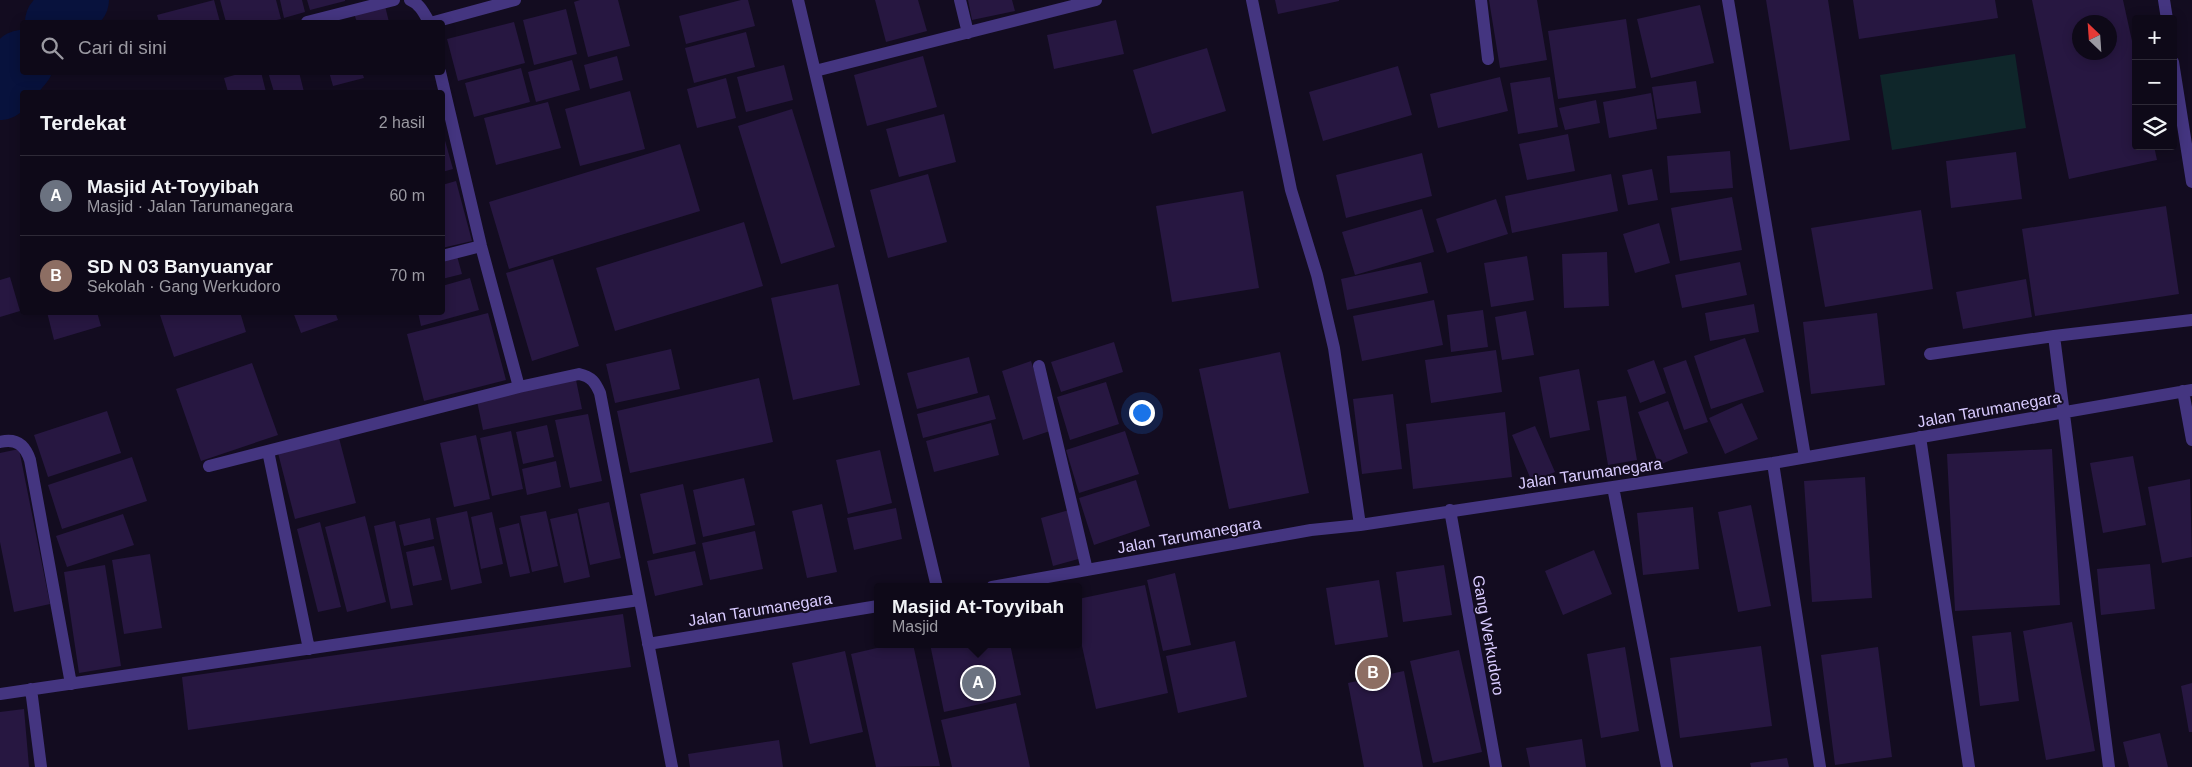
<!DOCTYPE html>
<html lang="id">
<head>
<meta charset="utf-8">
<style>
  :root { --surface:#0e0918; --page:#1c1725; --text:#f1f3f6; --muted:#9b9aa2; --line:#2e2a37; --accent:#1a73e8 }
  body { margin:0; font-family:Helvetica,sans-serif; background:var(--page); color:var(--text) }
  .controls { position:absolute; right:15px; top:15px; display:grid; overflow:hidden; border-radius:5px; box-shadow:0 2px 12px #0003 }
  .controls button { width:45px; height:45px; display:grid; place-items:center; padding:0; border:0; border-bottom:1px solid var(--line); background:var(--surface); color:var(--text); font:25px sans-serif }
  .compass { position:absolute; left:2072px; top:15px; width:45px; height:45px; border-radius:50%; background:var(--surface); box-shadow:0 2px 12px #0003; rotate:335deg }
  .you { position:absolute; left:1141px; top:412px; width:18px; height:18px; margin:-12px; border:4px solid #fff; border-radius:50%; background:#1a73e8; box-shadow:0 0 0 8px #1a73e833 }
  .badge { display:grid; place-items:center; width:32px; height:32px; border-radius:50%; background:var(--accent); color:#fff; font-size:16px; font-weight:700 }
  .pin { position:absolute; translate:-50% -50%; border:2px solid #fff; box-shadow:0 1px 5px #0006 }
  .popup { position:absolute; left:874px; top:583px; width:208px; height:65px; box-sizing:border-box; display:grid; place-content:center; border-radius:5px; background:var(--surface); filter:drop-shadow(0 1px 4px #0005); font-size:16px; white-space:nowrap; color:var(--muted) }
  .popup b { font-size:19px; color:var(--text) }
  .popup::after { content:''; position:absolute; left:50%; top:100%; margin-left:-10px; border:10px solid transparent; border-top-color:var(--surface) }
  .list { margin:0; padding:0; list-style:none }
  h2 { display:flex; justify-content:space-between; align-items:center; height:65px; margin:0; padding:0 20px; font-size:21px }
  h2 small { font-size:16px; font-weight:400; color:var(--muted) }
  .list li { display:grid; grid-template-columns:32px 1fr auto; gap:15px; align-items:center; box-sizing:border-box; height:80px; padding:0 20px; border-top:1px solid var(--line) }
  .list b { display:block; font-size:19px; white-space:nowrap }
  .list p { margin:0; font-size:16px; white-space:nowrap; color:var(--muted) }
  .list em { font-size:16px; font-style:normal; color:var(--muted) }
  .icon { flex:none; width:28px; height:28px; fill:none; stroke:currentColor; stroke-width:2; stroke-linecap:round; stroke-linejoin:round }
  .map { position:relative; flex:none; width:2192px; height:767px; overflow:hidden }
  .search { position:absolute; background:var(--surface); box-shadow:0 2px 12px #0003; left:20px; top:20px; width:425px; height:55px; display:flex; align-items:center; gap:12px; box-sizing:border-box; padding:0 18px; border-radius:5px; color:var(--muted); font-size:19px }
  .panel { position:absolute; background:var(--surface); box-shadow:0 2px 12px #0003; left:20px; top:90px; width:425px; height:225px; border-radius:5px }
  .map>svg:first-child { display:block }
</style>
</head>
<body>
<div class="map">
<svg width="2192" height="767" viewBox="0 0 2192 767">
  <rect width="100%" height="100%" fill="#130c20"/>
  <path fill="#0f262a" d="M2015,54l11,74 -134,22 -12,-75z"/>
  <g fill="none" stroke-linecap="round" stroke-linejoin="round">
    <path stroke="#08123d" stroke-width="64" d="M57,22l20,-22
      M0,88l22,-26"/>
  </g>
  <path fill="#271741" fill-rule="evenodd" d="M214,0l6,22h-61l-2,-7z
    M220,0h56l5,19 -13,3h-42z
    M280,0h22l3,12 -21,6z
    M307,0h38v1l-35,9z
    M580,0h38l12,46 -42,11 -14,-55z
    M741,0h7l7,26 -69,18 -7,-28z
    M875,0h43l9,31 -41,11z
    M968,0h44l3,11 -43,9z
    M1275,0h64v1l-61,13z
    M1489,0h48l10,60 -47,8z
    M1766,0h62l22,140 -60,10z
    M1853,0h142l3,18 -139,21z
    M2032,0h91l13,59v87h18l3,14 -88,19zM2080,22h30v30h-30z
    M1700,5l14,58 -63,15 -14,-59z
    M385,6l4,16h-32l-3,-8z
    M566,9l11,45 -43,11 -11,-45z
    M1626,19l10,69 -78,11 -10,-68z
    M1116,20l8,34 -70,15 -7,-34z
    M514,22l11,41 -67,18 -11,-42z
    M746,32l9,35 -61,16 -9,-35z
    M1207,48l19,63 -74,23 -19,-64z
    M617,56l6,24 -33,9 -6,-24z
    M923,56l14,51 -70,19 -13,-51z
    M572,60l8,30 -44,12 -8,-30z
    M784,65l9,35 -47,12 -9,-35z
    M1398,66l14,49 -89,26 -14,-49z
    M521,68l9,34 -56,15 -9,-34z
    M245,72h16l5,20h-38l-4,-14z
    M268,72h31l5,20h-30z
    M329,72h33l2,6 -31,8z
    M1500,77l8,34 -70,17 -8,-34z
    M1550,77l8,50 -40,7 -8,-51z
    M726,78l10,40 -39,10 -10,-39z
    M1696,81l5,32 -44,6 -5,-32z
    M630,91l15,58 -65,17 -15,-57z
    M1651,93l6,36 -48,9 -6,-36z
    M1596,100l4,23 -35,7 -6,-22z
    M548,102l13,46 -65,17 -12,-47z
    M792,109l43,138 -54,17 -43,-138z
    M944,114l12,48 -57,15 -13,-48z
    M442,130l11,39 -11,3z
    M1568,134l7,37 -48,9 -8,-36z
    M680,144l20,67 -191,58 -20,-67z
    M1730,151l3,37 -63,5 -3,-37z
    M2016,152l6,47 -71,9 -5,-47z
    M1422,153l10,43 -86,22 -10,-43z
    M1652,169l6,31 -30,5 -6,-30z
    M928,174l19,68 -59,16 -18,-68z
    M1611,174l7,37 -106,22 -7,-37z
    M456,181l16,60 -30,7v-63z
    M1243,191l16,97 -87,14 -16,-96z
    M1732,197l10,53 -62,11 -9,-53z
    M1496,199l12,35 -61,19 -11,-34z
    M2166,206l13,88 -144,22 -13,-87z
    M1422,209l12,43 -79,23 -13,-43z
    M1921,210l12,79 -108,18 -14,-79z
    M744,222l19,64 -148,45 -19,-63z
    M1659,223l11,40 -35,10 -12,-39z
    M1607,252l2,54 -45,2 -2,-54z
    M457,256l5,18 -20,5v-19z
    M1527,256l7,44 -43,7 -7,-44z
    M553,259l26,87 -47,15 -26,-88z
    M1421,262l7,31 -81,17 -6,-31z
    M1740,262l7,33 -65,13 -7,-33z
    M10,277l10,34 -20,6v-37z
    M470,278l9,32 -58,16 -3,-14h24v-26z
    M2026,279l6,38 -69,12 -7,-37z
    M838,284l22,101 -67,15 -22,-102z
    M1434,300l9,45 -81,16 -9,-45z
    M1754,304l5,28 -49,9 -5,-28z
    M1483,310l5,37 -37,5 -4,-37z
    M1526,311l8,44 -32,5 -7,-43z
    M47,312h50l4,14 -47,14z
    M159,312h81l6,20 -72,25z
    M293,312h42l3,8 -37,13z
    M488,313l18,67 -82,21 -17,-67z
    M1877,313l8,72 -74,9 -8,-72z
    M1745,338l19,54 -53,17 -17,-53z
    M1114,342l9,30 -62,20 -10,-30z
    M671,349l9,40 -65,14 -9,-39z
    M1496,350l6,42 -71,11 -6,-43z
    M1280,352l29,141 -80,16 -30,-140z
    M969,357l9,36 -61,16 -10,-36z
    M1654,360l12,33 -26,10 -13,-33z
    M1686,360l22,62 -24,8 -21,-62z
    M1031,361l22,69 -30,10 -21,-69z
    M252,363l26,72 -77,26 -25,-72z
    M1579,369l11,61 -40,8 -11,-61z
    M759,378l14,64 -143,31 -13,-62z
    M576,380l6,29 -99,21 -6,-29z
    M1106,382l13,42 -49,16 -13,-43z
    M1393,394l9,75 -40,5 -9,-75z
    M989,395l7,24 -73,19 -6,-24z
    M1626,396l11,64 -29,5 -11,-64z
    M1668,401l20,52 -29,12 -21,-53z
    M1742,403l16,36 -33,15 -16,-36z
    M107,411l14,42 -73,24 -14,-42z
    M1505,412l7,65 -99,12 -7,-65z
    M588,414l14,67 -32,7 -15,-68z
    M991,423l8,32 -65,17 -8,-31z
    M547,425l7,32 -31,7 -7,-32z
    M1535,426l20,46 -23,10 -20,-47z
    M511,431l12,58 -31,7 -12,-58z
    M1125,431l14,43 -60,19 -13,-43z
    M476,435l14,64 -36,8 -14,-64z
    M339,438l17,65 -61,16 -17,-66z
    M19,449l31,155 -36,8 -14,-70v-89z
    M2052,449l8,156 -105,6 -8,-157z
    M880,450l12,53 -44,11 -12,-54z
    M2133,456l13,69 -43,8 -13,-70z
    M132,457l15,44 -85,28 -14,-44z
    M556,461l5,26 -34,8 -5,-26z
    M1865,477l7,121 -60,4 -8,-121z
    M744,478l11,47 -52,12 -10,-47z
    M2190,479l2,78 -30,6 -14,-76z
    M1136,480l14,46 -56,19 -15,-47z
    M683,484l13,60 -43,10 -13,-60z
    M609,502l12,56 -31,7 -12,-56z
    M822,504l15,68 -30,6 -15,-67z
    M1751,505l20,101 -33,6 -20,-100z
    M1693,507l6,62 -56,6 -6,-62z
    M896,508l6,31 -48,11 -7,-32z
    M1069,510l13,48 -29,8 -12,-48z
    M467,511l15,72 -31,7 -15,-72z
    M546,511l12,55 -26,6 -12,-56z
    M492,512l11,52 -22,5 -10,-52z
    M577,513l13,64 -26,6 -14,-64z
    M123,514l11,31 -67,22 -11,-31z
    M365,516l21,86 -39,10 -22,-85z
    M430,518l4,21 -30,7 -5,-21z
    M395,521l18,84 -22,4 -17,-83z
    M320,522l21,85 -23,5 -21,-83z
    M519,523l11,50 -20,4 -11,-49z
    M755,531l8,38 -53,11 -8,-37z
    M434,546l8,34 -29,6 -7,-34z
    M1594,550l18,44 -49,21 -18,-44z
    M695,551l8,34 -48,11 -8,-35z
    M150,554l12,74 -38,6 -12,-74z
    M2150,564l5,45 -54,6 -4,-46z
    M105,565l16,101 -42,7 -15,-101z
    M1444,565l8,50 -49,7 -7,-50z
    M1175,573l16,72 -28,6 -16,-71z
    M1379,580l9,57 -53,8 -9,-57z
    M1145,585l23,108 -72,16 -18,-81v-29z
    M623,614l8,53 -443,63 -6,-53z
    M2072,622l23,129 -49,9 -23,-129z
    M2011,632l8,69 -39,5 -8,-70z
    M1235,641l12,56 -69,16 -12,-57z
    M894,644h19l27,122 -64,1 -25,-113z
    M930,644h80l11,51 -77,17z
    M1761,646l11,80 -92,12 -10,-80z
    M1625,647l14,84 -38,7 -14,-84z
    M1878,647l14,110 -57,8 -14,-110z
    M1459,650l23,102 -49,11 -23,-102z
    M845,651l18,81 -53,12 -18,-81z
    M1404,671l19,96h-59l-16,-84z
    M2192,683v49h-3l-8,-46z
    M1016,703l14,64h-78l-11,-47z
    M24,709l5,58h-29v-55z
    M2160,733l8,34h-39l-6,-25z
    M1582,739l4,28h-56l-4,-19z
    M779,740l4,27h-93l-2,-13z
    M1787,758l2,9h-38l-1,-4z"/>
  <g fill="none" stroke-linecap="round" stroke-linejoin="round">
    <path stroke="#443580" stroke-width="12" d="M410,0c10,4 14,13 19,22
      M798,0l139,587
      M960,0l8,33
      M1252,0l39,190 26,85 17,73 26,177
      M1481,0l7,59
      M1728,0l77,457
      M2164,0l3,19
      M307,22l87,-22
      M434,22l81,-22
      M2173,62l19,120
      M815,71l281,-71
      M440,72l41,174 38,141 60,-13c13,3 16,8 21,19l72,374
      M442,256l39,-10
      M2054,336l55,431
      M1930,354l124,-18 138,-16
      M1039,366l48,204
      M2183,391l9,49
      M1920,437l49,330
      M0,442c16,-4 25,3 30,18l41,224
      M268,451l41,198
      M1773,463l47,304
      M209,466l310,-79
      M1613,487l54,280
      M1450,510l46,257
      M992,587l319,-57 49,-5 413,-62 419,-73
      M648,644l230,-38
      M31,689l10,78
      M0,694l639,-94"/>
  </g>
  <g text-anchor="middle" stroke-width="4" stroke-linejoin="round" paint-order="stroke">
    <g font-size="16" fill="#d9cbff" stroke="#130c20">
      <text transform="translate(1989 409) rotate(-10)" y="6">Jalan Tarumanegara</text>
      <text transform="translate(1590 473) rotate(-8)" y="6">Jalan Tarumanegara</text>
      <text transform="translate(1189 535) rotate(-10)" y="6">Jalan Tarumanegara</text>
      <text transform="translate(760 609) rotate(-9)" y="6">Jalan Tarumanegara</text>
      <text transform="translate(1489 635) rotate(80)" y="6">Gang Werkudoro</text>
    </g>
  </g>
</svg>
<div class="controls">
<button>+</button>
<button>−</button>
<button><svg class="icon" aria-label="layers" viewBox="0 0 24 24"><path d="M12 4l9 5-9 5-9-5zM3 14l9 5 9-5"/></svg></button>
</div>
<svg class="compass" viewBox="-18 -18 36 36"><path d="M0-13l5 13h-10z" fill="#e53935"/><path d="M0 13l5-13h-10z" fill="#9b9aa2"/></svg>
<div class="you"></div>
<div class="pin badge" style="left:978px;top:683px;background:#6b7280">A</div>
<div class="popup"><b>Masjid At-Toyyibah</b>Masjid</div>
<div class="pin badge" style="left:1373px;top:673px;background:#8d6e63">B</div>
<div class="search"><svg class="icon" aria-label="search" viewBox="0 0 24 24"><circle cx="10" cy="10" r="6"/><path d="M15 15l6 6"/></svg>Cari di sini</div>
<section class="panel">
<h2>Terdekat<small>2 hasil</small></h2>
<ul class="list">
<li><span class="badge" style="background:#6b7280">A</span><div><b>Masjid At-Toyyibah</b><p>Masjid · Jalan Tarumanegara</p></div><em>60 m</em></li>
<li><span class="badge" style="background:#8d6e63">B</span><div><b>SD N 03 Banyuanyar</b><p>Sekolah · Gang Werkudoro</p></div><em>70 m</em></li>
</ul>
</section>
</div>
</body>
</html>
